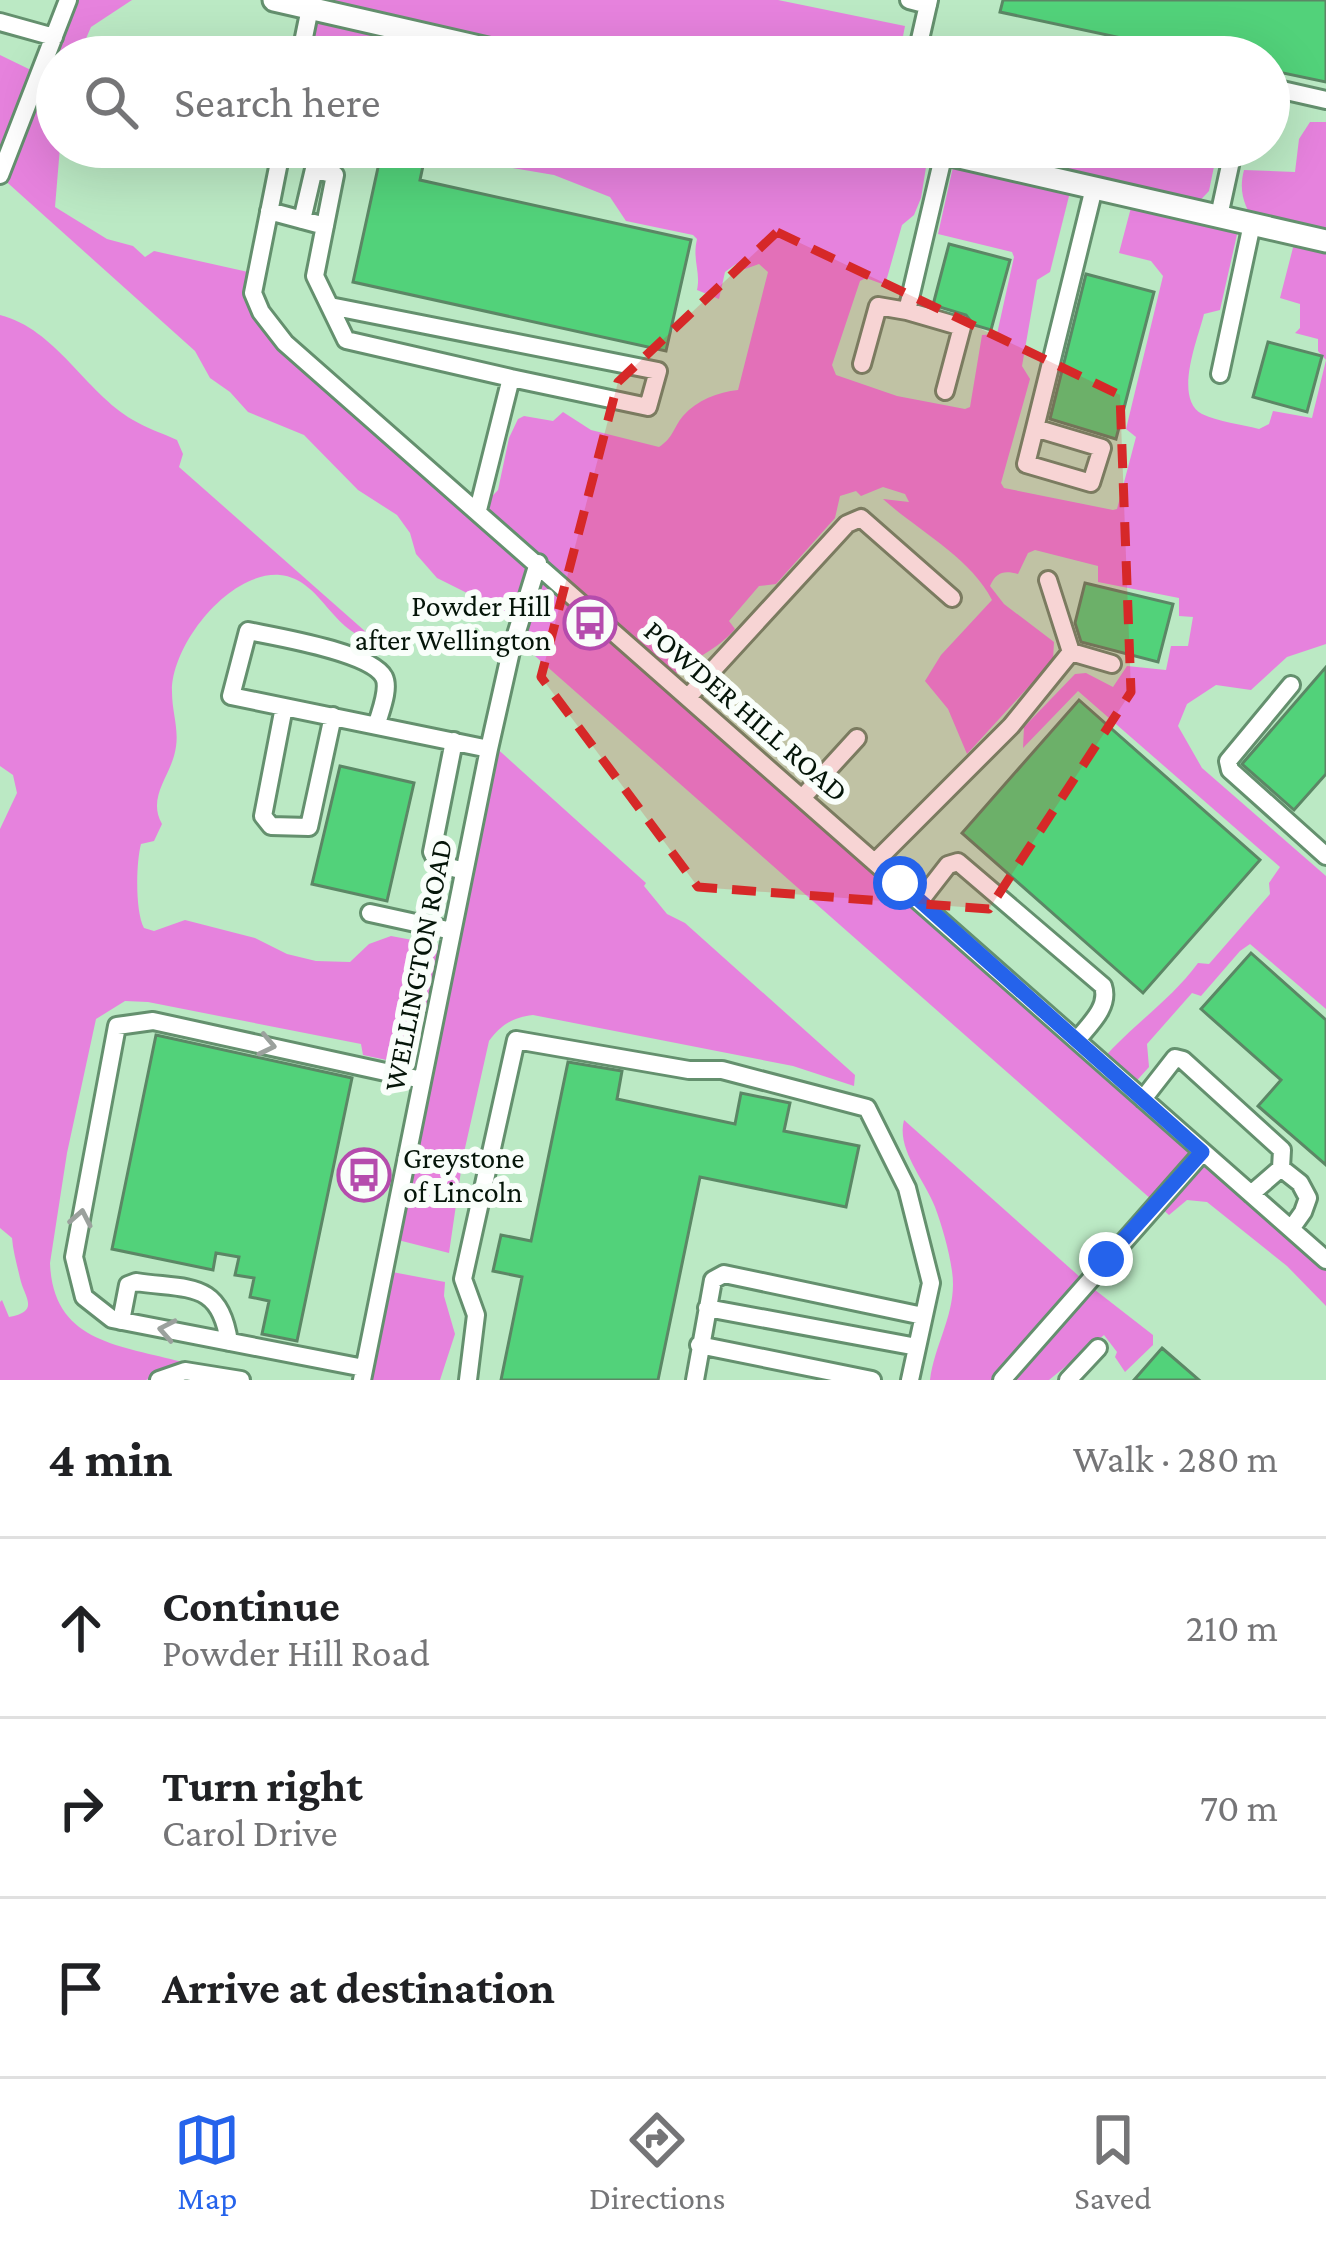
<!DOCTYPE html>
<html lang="en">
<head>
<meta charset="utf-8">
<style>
  :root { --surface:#fff; --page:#f2f2f2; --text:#202124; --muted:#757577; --line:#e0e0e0; --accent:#2563eb }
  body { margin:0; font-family:"Crimson Pro",serif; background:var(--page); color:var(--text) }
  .stop { position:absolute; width:36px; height:36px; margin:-27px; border:9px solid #2563eb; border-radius:50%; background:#fff }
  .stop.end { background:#2563eb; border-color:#fff; box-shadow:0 3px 12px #0008 }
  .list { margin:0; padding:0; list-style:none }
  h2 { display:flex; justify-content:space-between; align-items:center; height:156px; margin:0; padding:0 48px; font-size:51px }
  h2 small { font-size:39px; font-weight:400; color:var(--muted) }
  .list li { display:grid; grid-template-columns:78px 1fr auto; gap:36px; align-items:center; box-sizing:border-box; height:180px; padding:0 48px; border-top:3px solid var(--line) }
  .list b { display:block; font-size:45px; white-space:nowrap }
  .list p { margin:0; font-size:39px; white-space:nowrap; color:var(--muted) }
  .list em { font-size:39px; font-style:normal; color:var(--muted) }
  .icon { flex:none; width:66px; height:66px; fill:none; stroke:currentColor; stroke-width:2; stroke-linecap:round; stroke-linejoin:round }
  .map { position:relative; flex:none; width:1326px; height:1380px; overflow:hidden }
  .search { position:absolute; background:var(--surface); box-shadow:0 12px 48px #0002; left:36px; right:36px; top:36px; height:132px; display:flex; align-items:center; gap:30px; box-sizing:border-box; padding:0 42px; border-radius:66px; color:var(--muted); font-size:45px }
  .sheet { height:696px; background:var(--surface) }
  nav { display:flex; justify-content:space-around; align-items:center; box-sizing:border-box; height:168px; border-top:3px solid var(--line); background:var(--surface); font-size:33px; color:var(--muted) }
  nav a { display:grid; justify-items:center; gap:6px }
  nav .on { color:var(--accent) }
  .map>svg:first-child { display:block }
</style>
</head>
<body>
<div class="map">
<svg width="1326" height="1380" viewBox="0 0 1326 1380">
  <rect width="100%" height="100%" fill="#bbe9c4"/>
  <path fill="#e682dd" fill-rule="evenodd" d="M63,0h69l-41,27 -13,30h-21v90h3l-5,60 52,32 26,7 12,11 9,-6 103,23 2,34 220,202 19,-20 11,-52 9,-19 6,-3 29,5 10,-9 28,18 68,17c15,-10 14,-19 24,-31 14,-16 35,-24 55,-26l30,-118 -9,-8 -14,5 -9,-5 -11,8 -6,27 -22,-9c4,-19 -5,-29 0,-51l-4,-4 -67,-14 -16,-24 -56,-22 -119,-20 -10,-8h793l-9,44 -19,20 48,19 -18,80 -16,4c-6,25 -31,84 -2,100 17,8 39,10 57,15l10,-5 4,-13 39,7 14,-58 -8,-9v-12l-23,-6 5,-5v-24l-20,-6 16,-62 -40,-10c-11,-20 -18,-33 -12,-56l51,2 4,-33 11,-17h16v522l-39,13 -36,33 -35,-5 -29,19 -9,22 24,42 124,108v133l-76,-65 -10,7 -39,45 -9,-3 -45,51 2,23 -18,20 195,173v46l-39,-40 -80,-64 -20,-2 -18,15 -651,-574 -3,-26 -35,-8 -11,-13 -32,-16 -21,-24 -6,-21 -13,-18 -39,-25 -54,-55 -56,-23 -18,-20 -20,-14 -15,-27 -195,-175v-121l35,17zM928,155l27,3 -17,76 74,18 2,5 -17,77 -15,1 -12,72 -5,2 -68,-13 -61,-21 -4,-10 28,-84 6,-3 19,7 17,-60 12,-10 7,-17zM1071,188l62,12 -14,53 32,8 12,15 -37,153 10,8 -19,72 -4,1 -109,-22 -3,-5 29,-104 -8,-13 15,-86 13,-8zM883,487l22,7 4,8 -26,-3c34,31 87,58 109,101l-51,55 -16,26 23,28 19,45 86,-94 1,-18 -50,-38 -14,-18c6,-14 14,-16 28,-12l10,-21 7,-3 63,16v16l81,16v18l14,1 -5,29h-17l-5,24 -39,-4 -14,21 -27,-14 -11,1 -51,53 -1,21 55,-57 202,176 -11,16 1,11 -61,70 -11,-1c-28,38 -66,62 -96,97l-431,-382c21,-20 47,-28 64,-49l-6,-8 30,-35 17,-2 59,-66 5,-22 16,-5 5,5z
    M313,0h465l127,26 -6,31h-597z
    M0,315c56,14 85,77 133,105 13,8 29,13 44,20l6,14 -4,13 196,173c-43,-5 -53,-61 -95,-65 -51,-4 -109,70 -108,117 0,23 9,40 2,64 -7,24 -26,43 -12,68l-8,17 -13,3c-5,19 -6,67 3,84l10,3 31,-11 70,18 32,16 29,7 34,1 19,-18 22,-8 59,11 43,-202 153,138 -2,3 23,28 18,9 170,152 -1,11 -61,-20 -260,-51c-20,2 -32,10 -44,26l-26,116 -14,96 -55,-14 30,-171 -61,-13 -2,-11 -213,-42 -23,-1 -29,18 -29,134 -17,110c3,80 70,82 132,99l-36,18h-146v-78l2,-2 7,17c32,-6 15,-20 11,-39 -3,-13 -7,-27 -8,-40l-12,-10v-399l17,-36 -4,-18 -13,-9z
    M904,1120l186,166 63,49v10l-28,27 -10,-15 2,-5 -13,-17 -55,45h-119c5,-38 28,-69 22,-109 -3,-21 -10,-45 -17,-64 -10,-27 -39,-58 -31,-87z
    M387,1271l58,11 -1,14 11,38 -15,46h-77z"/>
  <path fill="#52d27a" stroke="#5b8765" stroke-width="3" d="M1003,0h323v82l-57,-12v-13h-59l-210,-45z
    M326,147h101l-7,33 271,60 -25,111 -313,-69 26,-119 -53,-11z
    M949,244l61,16 -19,70 -17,-5 -8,-10 -33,-10z
    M1086,274l68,18 -38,147 -66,-20z
    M1268,342l54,14 -15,56 -54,-15z
    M1085,583l88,21 -15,58 -77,-20 -6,-19z
    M1326,667v107l-32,36 -52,-46z
    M1079,700l181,160 -117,133 -181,-160z
    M340,766l74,17 -27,118 -75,-17z
    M1251,953l75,67v145l-68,-59 23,-26 -80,-71z
    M156,1035l196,43 -55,263 -35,-7 7,-33 -19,-4 4,-19 -19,-3 4,-18 -23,-4 -3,17 -101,-21z
    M568,1062l54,9 -5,28 118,25 6,-31 49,10 -6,28 75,15 -13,61 -146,-30 -42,203h-157l21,-103 -29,-6 8,-36 30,6z
    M1162,1348l37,32h-65z"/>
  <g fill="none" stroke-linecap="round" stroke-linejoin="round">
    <g stroke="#64906e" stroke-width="22">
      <path id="minor" d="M909,0l19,5
        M0,22l54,15
        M300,57l10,-49
        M916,57l13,-57
        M1269,87l57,13
        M282,147l-29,146 8,19 24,31 1041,917
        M944,153l-37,158 55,16 -17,64
        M0,175l68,-175
        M269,211l56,15
        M1219,216l15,-69
        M302,220l12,-51 21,6 -20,101 31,64 165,38
        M330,306l328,65 -10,36 -137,-29 -33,132
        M862,364l16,-58 29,5
        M1220,374l32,-150
        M1035,428l67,20 -11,35 -65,-19 9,-36 59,-240
        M1048,580l23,72
        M1291,685l-63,76 2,9 96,86
        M689,696l158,-172 14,-6 91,80
        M284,707l-21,109 8,10 38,1 24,-111
        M377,724c3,-12 13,-35 7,-47 -14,-25 -107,-40 -136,-46l-17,65 258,53
        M454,741l-22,111 6,12 26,7
        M803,797l54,-59
        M876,861l135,-135 60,-74 41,12
        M920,901l28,-36 10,-3 145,124c7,21 -14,39 -26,54
        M370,913l82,18
        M1143,1099l32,-41 8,2 99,90 -1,18 19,15 8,15 -5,14 -12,17
        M1251,1194l30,-26
        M707,1308l210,39
        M121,1321l7,-36 8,-3c52,8 84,-2 93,60
        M699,1345l173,35
        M364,1368l-252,-49 -28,-22 -10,-40 43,-231 36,-5 269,59
        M159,1380l26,-9 56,9
        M362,1380l127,-631 22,-98 27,-88
        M468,1380l8,-65 -13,-36 53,-239 173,30h33l145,38 40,80 24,95 -21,97
        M695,1380l18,-100 11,-6 199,42
        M1002,1380l201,-228
        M1068,1380l30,-32"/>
    </g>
    <g stroke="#64906e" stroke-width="27">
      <path id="major" d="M274,0l249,57
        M916,147l410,94"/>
    </g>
    <use href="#minor" stroke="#fff" stroke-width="16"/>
    <use href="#major" stroke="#fff" stroke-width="21"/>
  </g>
  <defs><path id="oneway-chevron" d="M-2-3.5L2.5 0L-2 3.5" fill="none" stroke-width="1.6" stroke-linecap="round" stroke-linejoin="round" transform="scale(3)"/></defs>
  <g stroke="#9ba19d">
    <use href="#oneway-chevron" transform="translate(267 1045) rotate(12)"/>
    <use href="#oneway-chevron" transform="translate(81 1218) rotate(-79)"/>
    <use href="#oneway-chevron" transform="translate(167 1330) rotate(-169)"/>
  </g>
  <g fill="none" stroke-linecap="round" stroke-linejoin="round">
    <path stroke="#2563eb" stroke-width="15" d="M900,883l302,269 -96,107"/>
  </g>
  <path fill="#d62828" fill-opacity="0.2" stroke="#d62828" stroke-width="9" stroke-dasharray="24 15" stroke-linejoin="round" d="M777,232l343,163 11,297 -142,217 -291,-22 -157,-210 77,-295z"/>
  <defs>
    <g id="bus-ring" transform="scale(2.7)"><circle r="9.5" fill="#f9fefa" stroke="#b54cad" stroke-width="1.5"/><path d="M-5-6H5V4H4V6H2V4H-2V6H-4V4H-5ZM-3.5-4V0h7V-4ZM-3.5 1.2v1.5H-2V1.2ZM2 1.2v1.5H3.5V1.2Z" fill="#b54cad"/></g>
  </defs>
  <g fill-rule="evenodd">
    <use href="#bus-ring" x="590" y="623"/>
    <use href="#bus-ring" x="364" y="1175"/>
  </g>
  <g text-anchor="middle" stroke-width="12" stroke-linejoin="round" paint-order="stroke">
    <g font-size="30" fill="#051509" stroke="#f9fefa" text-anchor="end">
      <text x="551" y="616">Powder Hill<tspan x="551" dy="34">after Wellington</tspan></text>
      <text x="403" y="1168" text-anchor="start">Greystone<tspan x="403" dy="34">of Lincoln</tspan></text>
    </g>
    <g font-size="30" fill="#051509" stroke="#f9fefa">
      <text transform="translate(746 711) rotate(41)" y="10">POWDER HILL ROAD</text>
      <text transform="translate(418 965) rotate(-79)" y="10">WELLINGTON ROAD</text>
    </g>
  </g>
</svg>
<div class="stop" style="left:900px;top:883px"></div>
<div class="stop end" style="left:1106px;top:1259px"></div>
<div class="search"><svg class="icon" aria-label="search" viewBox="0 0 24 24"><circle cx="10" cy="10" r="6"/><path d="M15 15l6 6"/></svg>Search here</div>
</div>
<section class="sheet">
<h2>4 min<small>Walk · 280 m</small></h2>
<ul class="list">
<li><svg class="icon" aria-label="ahead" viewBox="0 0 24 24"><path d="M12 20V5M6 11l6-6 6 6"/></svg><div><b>Continue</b><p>Powder Hill Road</p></div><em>210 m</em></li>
<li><svg class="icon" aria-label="right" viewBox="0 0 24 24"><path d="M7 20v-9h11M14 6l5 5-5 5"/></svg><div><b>Turn right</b><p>Carol Drive</p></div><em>70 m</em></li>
<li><svg class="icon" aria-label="arrive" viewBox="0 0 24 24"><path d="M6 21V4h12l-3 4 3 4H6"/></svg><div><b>Arrive at destination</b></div></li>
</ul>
</section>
<nav>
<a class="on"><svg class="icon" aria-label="map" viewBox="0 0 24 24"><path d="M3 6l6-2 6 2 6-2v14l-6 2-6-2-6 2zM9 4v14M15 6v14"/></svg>Map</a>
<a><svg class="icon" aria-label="directions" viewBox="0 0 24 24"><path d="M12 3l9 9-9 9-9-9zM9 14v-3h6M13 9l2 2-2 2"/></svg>Directions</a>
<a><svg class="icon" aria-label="saved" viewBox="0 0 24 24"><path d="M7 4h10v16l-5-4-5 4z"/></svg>Saved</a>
</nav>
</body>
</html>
